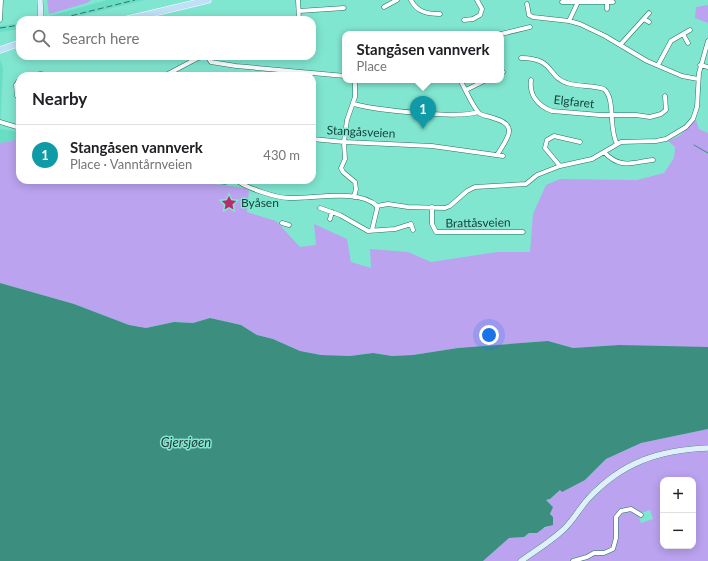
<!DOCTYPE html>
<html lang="en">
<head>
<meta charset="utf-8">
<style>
  :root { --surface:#fff; --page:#f6f6f6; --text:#202124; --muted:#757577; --line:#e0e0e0; --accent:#b72d6b }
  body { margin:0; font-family:Lato,sans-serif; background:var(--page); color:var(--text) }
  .controls { position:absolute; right:12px; bottom:12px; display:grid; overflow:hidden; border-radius:8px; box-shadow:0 2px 10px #0003 }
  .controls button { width:36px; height:36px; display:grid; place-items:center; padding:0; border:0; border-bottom:1px solid var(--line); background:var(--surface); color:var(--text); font:20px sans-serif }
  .you { position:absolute; left:489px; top:335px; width:14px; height:14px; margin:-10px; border:3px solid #fff; border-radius:50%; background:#1a73e8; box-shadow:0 0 0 6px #1a73e833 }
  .badge { display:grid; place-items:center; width:26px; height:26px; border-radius:50%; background:var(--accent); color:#fff; font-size:13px; font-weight:700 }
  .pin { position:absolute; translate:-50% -33px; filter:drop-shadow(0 1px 2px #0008) }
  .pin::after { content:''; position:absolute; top:21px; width:14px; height:12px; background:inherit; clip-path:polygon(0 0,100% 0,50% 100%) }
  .popup { position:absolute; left:342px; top:31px; width:162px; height:52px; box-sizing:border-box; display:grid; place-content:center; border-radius:8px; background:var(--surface); filter:drop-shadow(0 1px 3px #0005); font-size:13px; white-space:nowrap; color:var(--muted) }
  .popup b { font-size:15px; color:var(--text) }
  .popup::after { content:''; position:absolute; left:50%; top:100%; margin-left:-8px; border:8px solid transparent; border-top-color:var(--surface) }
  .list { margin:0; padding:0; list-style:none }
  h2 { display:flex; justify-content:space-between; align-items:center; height:52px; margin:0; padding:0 16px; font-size:17px }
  h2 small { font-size:13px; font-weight:400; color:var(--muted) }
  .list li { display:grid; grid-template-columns:26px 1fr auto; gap:12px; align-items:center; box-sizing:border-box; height:60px; padding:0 16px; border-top:1px solid var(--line) }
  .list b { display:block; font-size:15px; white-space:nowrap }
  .list p { margin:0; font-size:13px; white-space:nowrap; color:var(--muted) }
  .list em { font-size:13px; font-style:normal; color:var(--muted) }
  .icon { flex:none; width:22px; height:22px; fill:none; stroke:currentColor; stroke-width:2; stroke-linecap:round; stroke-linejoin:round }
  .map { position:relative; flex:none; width:708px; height:561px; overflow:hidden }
  .search { position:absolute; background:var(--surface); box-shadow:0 2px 10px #0003; left:16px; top:16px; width:300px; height:44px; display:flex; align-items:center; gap:10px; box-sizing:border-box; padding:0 14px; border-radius:12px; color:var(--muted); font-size:15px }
  .panel { position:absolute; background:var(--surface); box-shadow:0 2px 10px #0003; left:16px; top:72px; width:300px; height:112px; border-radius:12px }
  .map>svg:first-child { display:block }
</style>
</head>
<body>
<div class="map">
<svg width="708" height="561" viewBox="0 0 708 561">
  <rect width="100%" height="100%" fill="#81e6d0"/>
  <path fill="#6addc5" d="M107,0h38l-82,20h-28z
    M20,23v6l-20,3v-6z
    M0,59l3,9 -3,61 20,3 -2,5 -6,4 -12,2z"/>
  <path fill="#bba3f0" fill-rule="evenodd" d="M47,0h44l-4,3 -38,11z
    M708,5v18l-13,-5 1,-11z
    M696,120l3,9 9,4v214h-56l-35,-2 -44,3 -25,-7 -90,7 -45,7 -21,1 -19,-3 -23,3 -29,-1 -21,-4 -27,-12 -16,-4 -16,-10 -31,-7 -17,5 -19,-1 -28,6 -17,-3 -55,-21 -74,-21v-140l12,-2 6,-4 2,-5v48l180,2 45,6 4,3 -2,21 29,9 24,26 16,-2 -2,-21 33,15 4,23 20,6 -1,-19 38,3 23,10 66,-10h33l3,-38 13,-29 14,-6 77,1 27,-7 10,-15 1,-11 -7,-6 11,-5z
    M708,429v132h-225l26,-23 15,-1 5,-4 19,-6 4,-21 -6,-6 4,-1 10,-9 7,-1 18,-9 21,-21 35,-16zM663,480h30v66h-30zM650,510l3,9 -12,4 -3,-9z"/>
  <path fill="#3c8e7e" d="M0,283l74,21 55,21 17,3 28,-6 19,1 17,-5 31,7 16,10 16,4 27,12 21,4 29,1 23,-3 19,3 21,-1 45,-7 90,-7 25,7 46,-3 89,2v82l-67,14 -35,16 -21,21 -23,12 -2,-2 -10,9 -4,1 7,7 -3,7 3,3v8l-8,2 -8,6h-8l-5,4 -15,1 -26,23h-483z"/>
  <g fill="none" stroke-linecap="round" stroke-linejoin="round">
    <path stroke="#3c8e7e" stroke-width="1" d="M694,145l14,8"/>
    <g stroke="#227364" stroke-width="5">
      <path id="street" d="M298,0l1,20
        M411,0c6,12 16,14 29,14
        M562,2h51
        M527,4l2,11 4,2 36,4 11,3 25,12 42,25 35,15 16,3
        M384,7l13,-7
        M607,9v-6
        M299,11l45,-3
        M644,19l5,3
        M0,20l1,-20
        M464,20l9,-1 7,-4 2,-6 -5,-9
        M569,21l8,-17
        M501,34l29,-7
        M683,34l5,9
        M620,45l29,-32
        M189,56l3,5
        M207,56l4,6 25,4 109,10
        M521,58c34,0 26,19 46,25 12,4 25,2 37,6 12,10 4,39 13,55
        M658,65l13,-24 19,-11
        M700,65l8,2
        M501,73l2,-1
        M26,76l15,-2 9,2
        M164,76l34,-18 8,-2
        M460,80c6,10 11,24 19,33 3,3 10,3 14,5 27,7 14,21 4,37
        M531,80c-2,15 7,26 21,31l48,4h36l14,2 11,-3 5,-4 -1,-14
        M466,90l20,-10
        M17,96l-1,-11 4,-6
        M354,104c21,6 105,15 124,8
        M0,122l20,6
        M312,139l32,3 88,4 71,10
        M580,142l-26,-6 -7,4 -2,8 15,18 32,-7 29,-17 35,-1 10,-2 20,-12 7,-8 4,-12 2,-34 9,-32
        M604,152c17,18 28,10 49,8
        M202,180l23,2 8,-2
        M236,180c10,8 41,18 53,18 23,1 70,-10 88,8v3l-5,21
        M354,197l2,-8 -1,-7 -12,-10 -2,-4 4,-9 -1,-17 3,-22 8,-23v-17
        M377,206l11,-2 20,3 37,1 5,-2 17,-15 8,-4 51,-3 11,-9 23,-9
        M432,207v17l4,8h87
        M320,208l20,7 28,16 27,-2 16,-5 2,6
        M330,219l2,-7
        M282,223l7,2
        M573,561l14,-4 7,-4h10l9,-4 3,-11v-21l5,-6 10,-2 10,6"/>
    </g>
    <g stroke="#227364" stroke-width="6">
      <path id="secondary" d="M40,0l1,20
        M521,561c14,-10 29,-19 42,-31 10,-9 16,-21 25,-31 34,-37 71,-49 120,-51"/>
    </g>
    <g stroke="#fff" stroke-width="7">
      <path id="primary" d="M124,20l84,-20
        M0,50l20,-7"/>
    </g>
    <use href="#street" stroke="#fff" stroke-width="4"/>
    <use href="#secondary" stroke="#dff0fb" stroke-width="5.5"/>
    <use href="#primary" stroke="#bfe0f7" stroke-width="6"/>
    <path stroke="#367367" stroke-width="1" stroke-dasharray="6 3" stroke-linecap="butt" d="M54,20l81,-20
      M0,28l20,-3"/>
  </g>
  <defs>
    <g id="sight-bare" transform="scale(1.2)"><path d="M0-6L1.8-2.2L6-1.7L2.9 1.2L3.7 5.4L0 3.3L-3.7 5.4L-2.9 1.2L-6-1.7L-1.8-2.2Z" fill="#b72d6b" stroke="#81e6d0" stroke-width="2.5" paint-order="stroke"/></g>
  </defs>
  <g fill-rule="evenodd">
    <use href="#sight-bare" x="229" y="203"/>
  </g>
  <g text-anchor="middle" stroke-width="3" stroke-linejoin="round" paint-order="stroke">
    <g font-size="12" fill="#133f37" stroke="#81e6d0">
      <text transform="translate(574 102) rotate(6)" y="4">Elgfaret</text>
      <text transform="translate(361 132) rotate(3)" y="4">Stangåsveien</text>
      <text transform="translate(478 223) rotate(-1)" y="4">Brattåsveien</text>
    </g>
    <g font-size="12" fill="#133f37" stroke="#81e6d0" text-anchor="start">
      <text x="241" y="207">Byåsen</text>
    </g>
    <g font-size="13" font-style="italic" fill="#213b35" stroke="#81e6d0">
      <text x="186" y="447">Gjersjøen</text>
    </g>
  </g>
</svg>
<div class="controls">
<button>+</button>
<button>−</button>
</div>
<div class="you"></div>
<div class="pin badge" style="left:423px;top:129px;background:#0f9aa8">1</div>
<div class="popup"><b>Stangåsen vannverk</b>Place</div>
<div class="search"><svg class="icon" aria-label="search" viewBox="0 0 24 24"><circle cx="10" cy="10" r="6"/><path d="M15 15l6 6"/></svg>Search here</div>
<section class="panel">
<h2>Nearby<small></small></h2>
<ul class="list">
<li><span class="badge" style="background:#0f9aa8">1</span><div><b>Stangåsen vannverk</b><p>Place · Vanntårnveien</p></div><em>430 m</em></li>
</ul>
</section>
</div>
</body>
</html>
